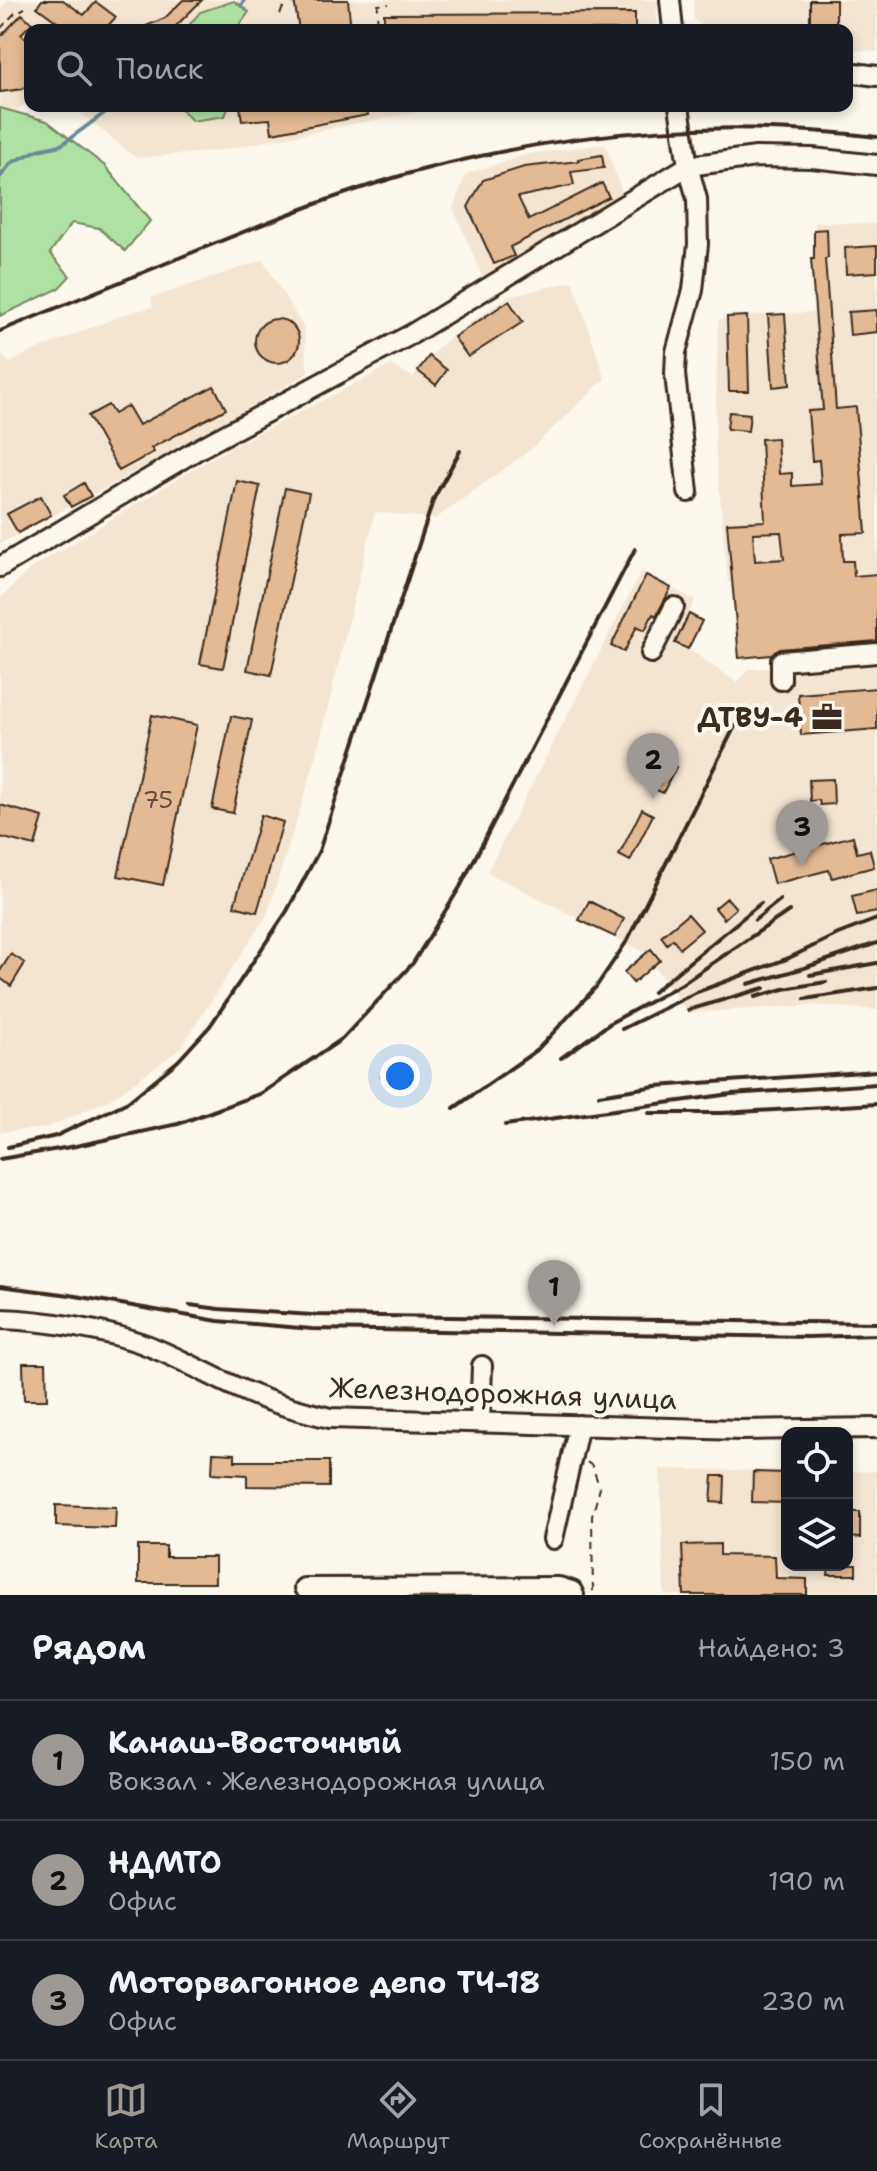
<!DOCTYPE html>
<html lang="ru">
<head>
<meta charset="utf-8">
<style>
  :root { --surface:#171b24; --page:#242831; --text:#f1f3f6; --muted:#9ea1a6; --line:#363941; --accent:#9f9995 }
  body { margin:0; font-family:"Shantell Sans",sans-serif; background:var(--page); color:var(--text) }
  .controls { position:absolute; right:24px; bottom:24px; display:grid; overflow:hidden; border-radius:16px; box-shadow:0 4px 12px #0003 }
  .controls button { width:72px; height:72px; display:grid; place-items:center; padding:0; border:0; border-bottom:2px solid var(--line); background:var(--surface); color:var(--text); font:40px sans-serif }
  .you { position:absolute; left:400px; top:1076px; width:28px; height:28px; margin:-20px; border:6px solid #fff; border-radius:50%; background:#1a73e8; box-shadow:0 0 0 12px #1a73e833 }
  .badge { display:grid; place-items:center; width:52px; height:52px; border-radius:50%; background:var(--accent); color:#111; font-size:26px; font-weight:700 }
  .pin { position:absolute; translate:-50% -66px; filter:drop-shadow(0 2px 4px #0008) }
  .pin::after { content:''; position:absolute; top:42px; width:28px; height:24px; background:inherit; clip-path:polygon(0 0,100% 0,50% 100%) }
  .list { margin:0; padding:0; list-style:none }
  h2 { display:flex; justify-content:space-between; align-items:center; height:104px; margin:0; padding:0 32px; font-size:34px }
  h2 small { font-size:26px; font-weight:400; color:var(--muted) }
  .list li { display:grid; grid-template-columns:52px 1fr auto; gap:24px; align-items:center; box-sizing:border-box; height:120px; padding:0 32px; border-top:2px solid var(--line) }
  .list b { display:block; font-size:30px; white-space:nowrap }
  .list p { margin:0; font-size:26px; white-space:nowrap; color:var(--muted) }
  .list em { font-size:26px; font-style:normal; color:var(--muted) }
  .icon { flex:none; width:44px; height:44px; fill:none; stroke:currentColor; stroke-width:2; stroke-linecap:round; stroke-linejoin:round }
  .map { position:relative; flex:none; width:877px; height:1595px; overflow:hidden }
  .search { position:absolute; background:var(--surface); box-shadow:0 4px 12px #0003; left:24px; right:24px; top:24px; height:88px; display:flex; align-items:center; gap:20px; box-sizing:border-box; padding:0 28px; border-radius:16px; color:var(--muted); font-size:30px }
  .sheet { height:464px; background:var(--surface) }
  nav { display:flex; justify-content:space-around; align-items:center; box-sizing:border-box; height:112px; border-top:2px solid var(--line); background:var(--surface); font-size:22px; color:var(--muted) }
  nav a { display:grid; justify-items:center; gap:4px }
  nav .on { color:var(--accent) }
  .map>svg:first-child { display:block }
</style>
</head>
<body>
<div class="map">
<svg width="877" height="1595" viewBox="0 0 877 1595">
  <rect width="100%" height="100%" fill="#fbf7ec"/>
  <filter id="ink" filterUnits="userSpaceOnUse"><feTurbulence type="fractalNoise" baseFrequency=".0125" numOctaves="2"/><feDisplacementMap in="SourceGraphic" scale="16" xChannelSelector="R" yChannelSelector="G"/><feConvolveMatrix kernelMatrix="1 2 1 2 8 2 1 2 1" color-interpolation-filters="sRGB"/></filter>
  <g filter="url(#ink)">
    <path fill="#f4e5d2" d="M8,0h649v30h-627v71l-30,21v-113z
      M693,0h184v52l-30,-3v-19h-127l-15,-2 -11,-8z
      M72,106h375l-231,45 -80,7z
      M605,144l17,48 -137,90 -32,-74 13,-34 62,-20z
      M815,222l62,2v422l-138,12 -7,-75 -4,-1 -13,-139 3,-122 9,-4 87,-5 -3,-53h3z
      M263,260l41,68 4,45 -149,86 -159,85v-186l3,-2 7,7 16,-9 99,-40 28,-7 -2,-9z
      M573,281l32,98 -76,72 -94,68 -60,-7 -60,249 -48,154 -87,134 -69,50 -65,29 -46,4v-533l30,-30 190,-116 171,-88 22,12 24,-28 16,-14 54,-38z
      M641,572l54,28 -20,43 21,11 41,29 11,-14 129,-6v347l-63,-5 -126,8 -34,-47 -11,8 -9,-10 12,-11 -159,-81z
      M660,1469l127,2v94h60v-93l30,-1v124h-213z"/>
    <path fill="#aee2a3" stroke="#748660" stroke-width="2" d="M234,1l15,11 -13,18h-51l15,-18z
      M179,106h50l-4,10 -33,5z
      M0,108l47,13 58,45 45,55 -25,30 -26,-23 -27,-5 -22,30 20,23 -12,13 -58,27z"/>
    <g fill="none" stroke-linecap="round" stroke-linejoin="round">
      <path stroke="#698a98" stroke-width="4" d="M241,6l3,-6
        M0,177l11,-14 27,-13 23,-5 53,-39"/>
    </g>
    <path fill="#e4ba94" stroke="#3b2a1e" stroke-width="2" fill-rule="evenodd" d="M42,0h21l21,15 12,-13 20,15 -12,13h-36l-31,-23z
      M183,0h19l-30,30h-35l28,-12z
      M294,0h54l3,30h-52z
      M810,0h26v30h-26z
      M635,13v17h-251v-16z
      M22,14l10,9 -11,11 9,8v41l-7,6 -23,3v-55z
      M240,106h127l1,9 -96,18 -2,-14 -28,2z
      M602,155l2,13 -33,4 3,13 -56,12 11,23 73,-37 7,14 -99,50 4,9 -20,8 -26,-57 15,-27 41,-13 55,-6 -1,-2z
      M827,229l1,29 -3,1 11,150 20,-2 10,126 -24,1 1,27h10l1,15 23,-2v67l-97,8 -9,6 -32,3 -12,-135 38,-2 -4,-82 16,-1 2,36 13,-1v13l29,-2 -2,-24 -7,1 -4,-50 15,-1 -12,-151h3v-29zM781,532l3,27 -29,2 -2,-28z
      M877,246v26l-31,2 -1,-26z
      M509,301l14,21 -55,35 -14,-20z
      M877,310v22l-27,3 -2,-23z
      M785,314l5,71 -17,2 -5,-72z
      M747,316l2,75h-20l-2,-74z
      M255 341a22 22 0 1 1 44 0a22 22 0 1 1-44 0Z
      M429,356l18,14 -11,15 -18,-14z
      M214,386l12,23 -75,39 3,4 -35,19 -31,-55 20,-11 6,9 14,-8 11,19z
      M729,412l21,2 -2,17 -21,-2z
      M237,481l23,5 -37,182 -23,-4z
      M84,483l7,13 -20,11 -7,-12z
      M285,488l24,5 -38,182 -24,-5z
      M41,496l10,19 -33,18 -11,-19z
      M646,575l25,13 -15,28 -3,-2 -8,16 -8,-4 -13,26 -13,-6z
      M689,614l13,7 -14,28 -13,-6z
      M877,688v41l-76,6 -3,-41z
      M152,715l45,10 -34,160 -45,-9z
      M231,716l21,4 -19,93 -21,-4z
      M665,761l11,6 -13,26 -11,-5z
      M833,779l1,25 -14,1 -1,-5 -9,1 -1,-21z
      M0,805l43,12 -8,29 -35,-9z
      M642,809l11,6 -23,46 -11,-6z
      M261,815l22,7 -26,90 -23,-6z
      M853,836l4,17 13,-3 4,17 -42,11 -3,-8 -55,14 -7,-25z
      M877,890v22l-20,4 -5,-20z
      M727,898l9,10 -12,11 -9,-11z
      M589,901l35,18 -9,18 -36,-17z
      M688,914l14,16 -22,18 -7,-9 -6,5 -6,-8z
      M651,949l9,11 -27,23 -9,-11z
      M11,954l14,9 -14,23 -11,-8v-7z
      M402,1060l8,11 -22,15 -7,-10z
      M23,1363h23l1,37h-23z
      M213,1453l22,1v7h94v26l-82,-1v-11l-35,-2z
      M753,1472l34,1v30l-35,-1z
      M713,1476h12l-1,27 -13,-1z
      M56,1505l60,2 -1,21 -59,-2z
      M847,1512h13v26l-13,-1z
      M720,1544v11l55,1 1,22 31,1v16h-123l-2,-50z
      M138,1546h28v11h49v26h-77z
      M829,1565h27v10h-28z"/>
    <g fill="none" stroke-linecap="round" stroke-linejoin="round">
      <g stroke="#3b2a1e" stroke-width="24">
        <path id="minor" d="M670,0l3,30
          M847,72l30,4
          M679,106l9,60 9,33 1,45 -5,46 -17,62 -1,22 13,118
          M0,567l202,-120 210,-113 276,-168 68,-9 56,1 65,7
          M651,653l23,-46
          M781,680v-19l96,-8
          M0,1319c42,1 106,11 146,26 35,13 67,33 101,47 27,12 54,19 83,26l411,12 136,-2
          M480,1422l2,-56
          M553,1539l26,-114
          M304,1588l255,-1 13,4 2,4"/>
      </g>
      <path stroke="#3b2a1e" stroke-width="2" stroke-dasharray="8 6" stroke-linecap="butt" d="M280,14l7,-14
        M0,29l15,-16 10,-5
        M367,30l10,-3 1,-22 11,-1
        M587,1462l5,4 8,22 -8,28 1,79"/>
      <use href="#minor" stroke="#fbf7ec" stroke-width="18"/>
      <path stroke="#3b2a1e" stroke-width="4" d="M0,331c64,-26 127,-52 191,-78 81,-33 162,-66 246,-87 148,-37 289,-47 440,-29
        M755,920l25,-20
        M810,975l67,-12
        M748,984l56,-16 73,-25
        M653,992l108,-89
        M755,997l29,-8 42,-7
        M805,999l72,-11
        M688,1010l76,-22
        M622,1029l75,-37 92,-34 49,-24 39,-15
        M561,1058l51,-36 70,-38 107,-73
        M599,1095l57,-9 221,-15
        M454,1108l83,-58 59,-63 31,-46 109,-217
        M649,1113h74l154,-9
        M505,1125l226,-31 146,-10
        M8,1147l48,-11 72,-34 50,-41 32,-35 77,-115 32,-60 115,-353 26,-47
        M0,1159l76,-13 102,-22 84,-31 80,-54 71,-76 47,-76 175,-338
        M0,1286l70,9 148,26 94,8 496,8 69,-2
        M190,1305l29,4 94,6 564,8"/>
    </g>
  </g>
  <defs>
    <g id="office-bare" transform="scale(2.4)"><path d="M-6-3h4V-5.5h4V-3h4V5H-6ZM-1-4.5V-3h2v-1.5ZM-6 0V1H6V0Z" fill="#3b2a1e" stroke="#fbf7ec" stroke-width="2.5" paint-order="stroke"/></g>
  </defs>
  <g fill-rule="evenodd">
    <use href="#office-bare" x="827" y="717"/>
  </g>
  <g text-anchor="middle" stroke-width="8" stroke-linejoin="round" paint-order="stroke">
    <g font-size="24" fill="#654e3c">
      <text x="158" y="808">75</text>
    </g>
    <g font-size="28" font-weight="bold" fill="#3b2a1e" stroke="#fbf7ec" text-anchor="end">
      <text x="803" y="727">ДТВУ-4</text>
    </g>
    <g font-size="28" fill="#3b2a1e" stroke="#fbf7ec">
      <text transform="translate(503 1393) rotate(2)" y="10">Железнодорожная улица</text>
    </g>
  </g>
</svg>
<div class="controls">
<button><svg class="icon" aria-label="locate" viewBox="0 0 24 24"><circle cx="12" cy="12" r="6"/><path d="M12 2v4M12 18v4M2 12h4M18 12h4"/></svg></button>
<button><svg class="icon" aria-label="layers" viewBox="0 0 24 24"><path d="M12 4l9 5-9 5-9-5zM3 14l9 5 9-5"/></svg></button>
</div>
<div class="you"></div>
<div class="pin badge" style="left:554px;top:1326px">1</div>
<div class="pin badge" style="left:653px;top:799px">2</div>
<div class="pin badge" style="left:802px;top:866px">3</div>
<div class="search"><svg class="icon" aria-label="search" viewBox="0 0 24 24"><circle cx="10" cy="10" r="6"/><path d="M15 15l6 6"/></svg>Поиск</div>
</div>
<section class="sheet">
<h2>Рядом<small>Найдено: 3</small></h2>
<ul class="list">
<li><span class="badge">1</span><div><b>Канаш-Восточный</b><p>Вокзал · Железнодорожная улица</p></div><em>150 m</em></li>
<li><span class="badge">2</span><div><b>НДМТО</b><p>Офис</p></div><em>190 m</em></li>
<li><span class="badge">3</span><div><b>Моторвагонное депо ТЧ-18</b><p>Офис</p></div><em>230 m</em></li>
</ul>
</section>
<nav>
<a class="on"><svg class="icon" aria-label="map" viewBox="0 0 24 24"><path d="M3 6l6-2 6 2 6-2v14l-6 2-6-2-6 2zM9 4v14M15 6v14"/></svg>Карта</a>
<a><svg class="icon" aria-label="directions" viewBox="0 0 24 24"><path d="M12 3l9 9-9 9-9-9zM9 14v-3h6M13 9l2 2-2 2"/></svg>Маршрут</a>
<a><svg class="icon" aria-label="saved" viewBox="0 0 24 24"><path d="M7 4h10v16l-5-4-5 4z"/></svg>Сохранённые</a>
</nav>
</body>
</html>
